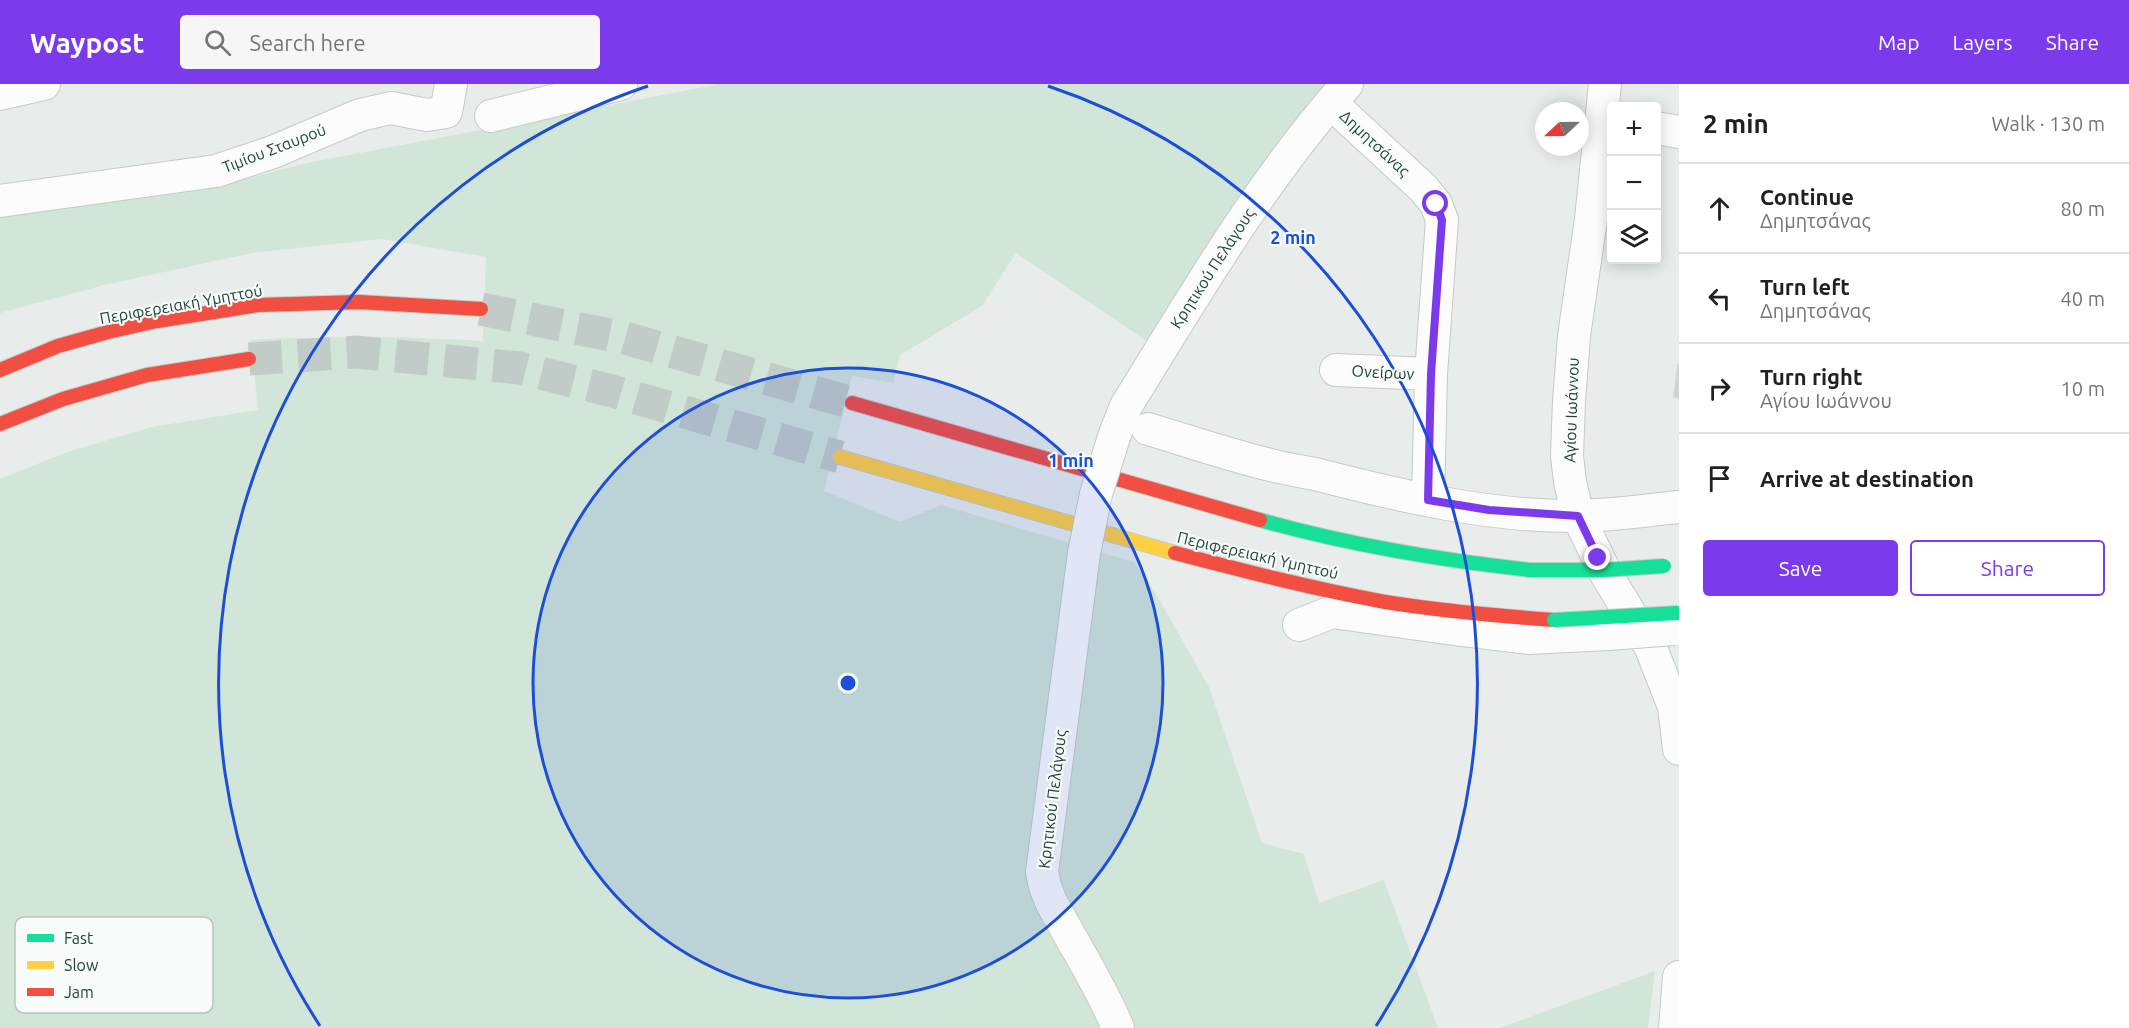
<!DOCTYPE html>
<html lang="en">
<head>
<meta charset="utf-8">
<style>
  :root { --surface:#fff; --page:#f6f6f6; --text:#202124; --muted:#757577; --line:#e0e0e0; --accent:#7c3aed }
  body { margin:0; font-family:Ubuntu,sans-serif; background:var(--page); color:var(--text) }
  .controls { position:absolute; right:18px; top:18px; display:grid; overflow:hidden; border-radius:6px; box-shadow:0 3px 15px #0003 }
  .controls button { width:54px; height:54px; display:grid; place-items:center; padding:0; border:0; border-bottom:2px solid var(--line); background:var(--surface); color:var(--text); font:30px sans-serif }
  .compass { position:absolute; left:1535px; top:18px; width:54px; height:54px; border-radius:50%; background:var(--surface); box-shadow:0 3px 15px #0003; rotate:248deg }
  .stop { position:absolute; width:18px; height:18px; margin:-14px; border:4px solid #7c3aed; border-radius:50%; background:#fff }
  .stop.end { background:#7c3aed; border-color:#fff; box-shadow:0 2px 6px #0008 }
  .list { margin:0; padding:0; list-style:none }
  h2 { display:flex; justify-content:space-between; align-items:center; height:78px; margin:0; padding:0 24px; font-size:26px }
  h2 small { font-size:20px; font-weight:400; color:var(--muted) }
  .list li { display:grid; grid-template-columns:39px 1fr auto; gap:18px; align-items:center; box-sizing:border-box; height:90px; padding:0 24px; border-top:2px solid var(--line) }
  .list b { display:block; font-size:22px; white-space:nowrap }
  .list p { margin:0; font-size:20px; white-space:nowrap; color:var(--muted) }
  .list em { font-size:20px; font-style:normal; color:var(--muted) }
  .actions { display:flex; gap:12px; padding:18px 24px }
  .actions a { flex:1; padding:14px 0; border:2px solid var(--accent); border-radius:6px; text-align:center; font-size:21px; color:var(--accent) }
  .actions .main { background:var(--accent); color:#fff }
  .icon { flex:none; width:33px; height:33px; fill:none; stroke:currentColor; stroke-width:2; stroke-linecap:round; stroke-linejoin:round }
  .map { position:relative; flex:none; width:1679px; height:944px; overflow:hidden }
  header { display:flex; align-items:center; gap:36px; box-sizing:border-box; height:84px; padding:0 30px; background:var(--accent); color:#fff }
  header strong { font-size:28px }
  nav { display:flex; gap:33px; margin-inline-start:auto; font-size:21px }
  .search { width:420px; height:54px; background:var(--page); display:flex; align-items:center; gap:15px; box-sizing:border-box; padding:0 21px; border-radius:6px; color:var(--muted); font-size:22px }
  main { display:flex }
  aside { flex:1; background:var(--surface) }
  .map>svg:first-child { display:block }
</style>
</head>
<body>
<header>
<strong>Waypost</strong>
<div class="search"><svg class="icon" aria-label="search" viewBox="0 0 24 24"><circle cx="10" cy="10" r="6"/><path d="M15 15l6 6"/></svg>Search here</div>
<nav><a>Map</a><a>Layers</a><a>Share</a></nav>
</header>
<main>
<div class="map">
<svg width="1679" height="944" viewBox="0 0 1679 944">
  <rect width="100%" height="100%" fill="#e8edeb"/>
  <path fill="#d1e6d8" d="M720,0h615l-184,260 -135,-91 -34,53 -82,49 -7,28 -41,-7 -28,115 76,31 41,-17 193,57 22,32 53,93 53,156 42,11 15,49 65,-23 54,148h-1438v-549l67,-27 85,-25 106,-17 -7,-70c78,-4 154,-4 232,1l3,-84 -104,-18 -130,14 -148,32 -104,28v-101l203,-22 104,-27z
    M1655,887l-7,57h-148z"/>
  <path fill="#cfd4d2" stroke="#d1d6d4" stroke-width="1.5" d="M1678,281h1v33l-5,-1z"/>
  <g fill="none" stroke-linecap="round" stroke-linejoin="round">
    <path stroke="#c1cbc8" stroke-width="33" stroke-dasharray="33 16" stroke-linecap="butt" d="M481,225l144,29 227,65
      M249,275l107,-7 164,16 92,23 228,66"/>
    <g stroke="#c5cac8" stroke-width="34">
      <path id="street" d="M1605,0l-14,135 -17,117 -5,65 -2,55 3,26 8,34 28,58 45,74 23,59 5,42
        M0,10l44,-10
        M1331,19l92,85 13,16 6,16 -11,154 -3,126
        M491,32l130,-32
        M1656,44l23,4
        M0,117l216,-30 57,-19 87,-37 31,-7 36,7 19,-3 5,-28
        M1336,286l95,4
        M1148,345c44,13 87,28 131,38 13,3 27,5 40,8 85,22 172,42 260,41 34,-1 67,-5 100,-9
        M1115,350l11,-28c69,-111 134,-224 221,-322
        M1084,469l-42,319c4,27 16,41 28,64 17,30 35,60 48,92
        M1299,541l33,-13 129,18 68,8 80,-4
        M1675,944l4,-51"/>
    </g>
    <g stroke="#c3ccc9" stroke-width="16">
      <path id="fast" d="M1260,436c89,25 179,40 270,50"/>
    </g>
    <g stroke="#c3ccc9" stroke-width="16">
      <path id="slow" d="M840,373l335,96"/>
    </g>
    <g stroke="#c3ccc9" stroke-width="16">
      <path id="jam" d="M0,286l58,-24 50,-14 49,-11 101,-16 101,-3 122,7
        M852,319l408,117
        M0,340l63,-25 84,-24 102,-16
        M1175,469c69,18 139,36 210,49 56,9 113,14 169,18"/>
    </g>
    <use href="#street" stroke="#fcfcfc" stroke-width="32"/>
    <use href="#fast" stroke="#16e098" stroke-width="14"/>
    <use href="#slow" stroke="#ffcf43" stroke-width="14"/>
    <use href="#jam" stroke="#f24e42" stroke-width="14"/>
    <g stroke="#c5cac8" stroke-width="34" stroke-linecap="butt">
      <path id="street-bridge" d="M1084,469l12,-59 19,-60
        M1609,550l65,-5"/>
    </g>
    <g stroke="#c3ccc9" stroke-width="16" stroke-linecap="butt">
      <path id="fast-bridge" d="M1530,486h74l60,-4
        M1554,536l124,-7"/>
    </g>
    <use href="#street-bridge" stroke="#fcfcfc" stroke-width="32"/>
    <use href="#fast-bridge" stroke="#16e098" stroke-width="14"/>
  </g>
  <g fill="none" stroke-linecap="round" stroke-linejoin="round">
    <path stroke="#7c3aed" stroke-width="8" d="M1436,120l6,16 -11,154 -3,126 61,10 89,6 20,42"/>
  </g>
  <circle cx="848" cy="599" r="315" fill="#1d4ed8" fill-opacity=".12"/>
  <g fill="none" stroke="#1d4ed8" stroke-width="3">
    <circle cx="848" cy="599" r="315"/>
    <path d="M320 942A630 630 0 0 1 648 2M1048 2A630 630 0 0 1 1376 942"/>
  </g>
  <g text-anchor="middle" stroke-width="4.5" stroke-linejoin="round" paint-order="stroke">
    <g font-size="16" fill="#24423a" stroke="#f7fbf9">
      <text transform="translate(1375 59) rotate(43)" y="6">Δημητσάνας</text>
      <text transform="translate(274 64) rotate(-21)" y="6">Τιμίου Σταυρού</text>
      <text transform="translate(1212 184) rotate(-57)" y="6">Κρητικού Πελάγους</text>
      <text transform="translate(181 220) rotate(-10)" y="6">Περιφερειακή Υμηττού</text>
      <text transform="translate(1383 288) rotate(3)" y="6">Ονείρων</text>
      <text transform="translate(1571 326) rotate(-88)" y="6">Αγίου Ιωάννου</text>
      <text transform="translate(1258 471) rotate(13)" y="6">Περιφερειακή Υμηττού</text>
      <text transform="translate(1052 715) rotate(-83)" y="6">Κρητικού Πελάγους</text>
    </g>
  </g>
  <rect x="15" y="833" width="198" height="96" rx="9" fill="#f7fbf9" stroke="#b8c4c0" stroke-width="1.5"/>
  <rect x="27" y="850" width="27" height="8" fill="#16e098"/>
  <rect x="27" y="877" width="27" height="8" fill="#ffcf43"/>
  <rect x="27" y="904" width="27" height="8" fill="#f24e42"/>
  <g font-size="16" fill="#24423a">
    <text x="64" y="860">Fast</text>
    <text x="64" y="887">Slow</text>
    <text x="64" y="914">Jam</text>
  </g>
  <circle cx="848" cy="599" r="9" fill="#1d4ed8" stroke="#f7fbf9" stroke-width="3"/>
  <g font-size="18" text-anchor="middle" font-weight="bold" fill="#1d4ed8" stroke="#f7fbf9" stroke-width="4.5" stroke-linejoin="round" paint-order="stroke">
    <text x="1293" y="160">2 min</text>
    <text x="1071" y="383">1 min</text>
  </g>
</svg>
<div class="controls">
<button>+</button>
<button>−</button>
<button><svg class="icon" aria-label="layers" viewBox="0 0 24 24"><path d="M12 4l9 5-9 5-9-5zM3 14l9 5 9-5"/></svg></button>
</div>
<svg class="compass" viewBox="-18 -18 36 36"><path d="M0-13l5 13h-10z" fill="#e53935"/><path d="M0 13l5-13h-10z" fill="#757577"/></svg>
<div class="stop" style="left:1436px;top:120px"></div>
<div class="stop end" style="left:1598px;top:474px"></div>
</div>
<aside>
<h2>2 min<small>Walk · 130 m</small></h2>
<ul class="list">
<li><svg class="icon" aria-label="ahead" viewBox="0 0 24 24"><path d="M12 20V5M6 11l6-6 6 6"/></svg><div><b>Continue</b><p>Δημητσάνας</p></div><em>80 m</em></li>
<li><svg class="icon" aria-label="left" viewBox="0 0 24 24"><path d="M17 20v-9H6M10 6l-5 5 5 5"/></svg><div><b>Turn left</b><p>Δημητσάνας</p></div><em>40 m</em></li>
<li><svg class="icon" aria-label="right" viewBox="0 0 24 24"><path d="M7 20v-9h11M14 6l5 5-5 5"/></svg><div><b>Turn right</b><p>Αγίου Ιωάννου</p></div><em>10 m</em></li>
<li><svg class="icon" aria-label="arrive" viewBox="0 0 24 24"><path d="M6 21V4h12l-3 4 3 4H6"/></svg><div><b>Arrive at destination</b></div></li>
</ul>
<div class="actions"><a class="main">Save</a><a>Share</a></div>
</aside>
</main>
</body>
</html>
